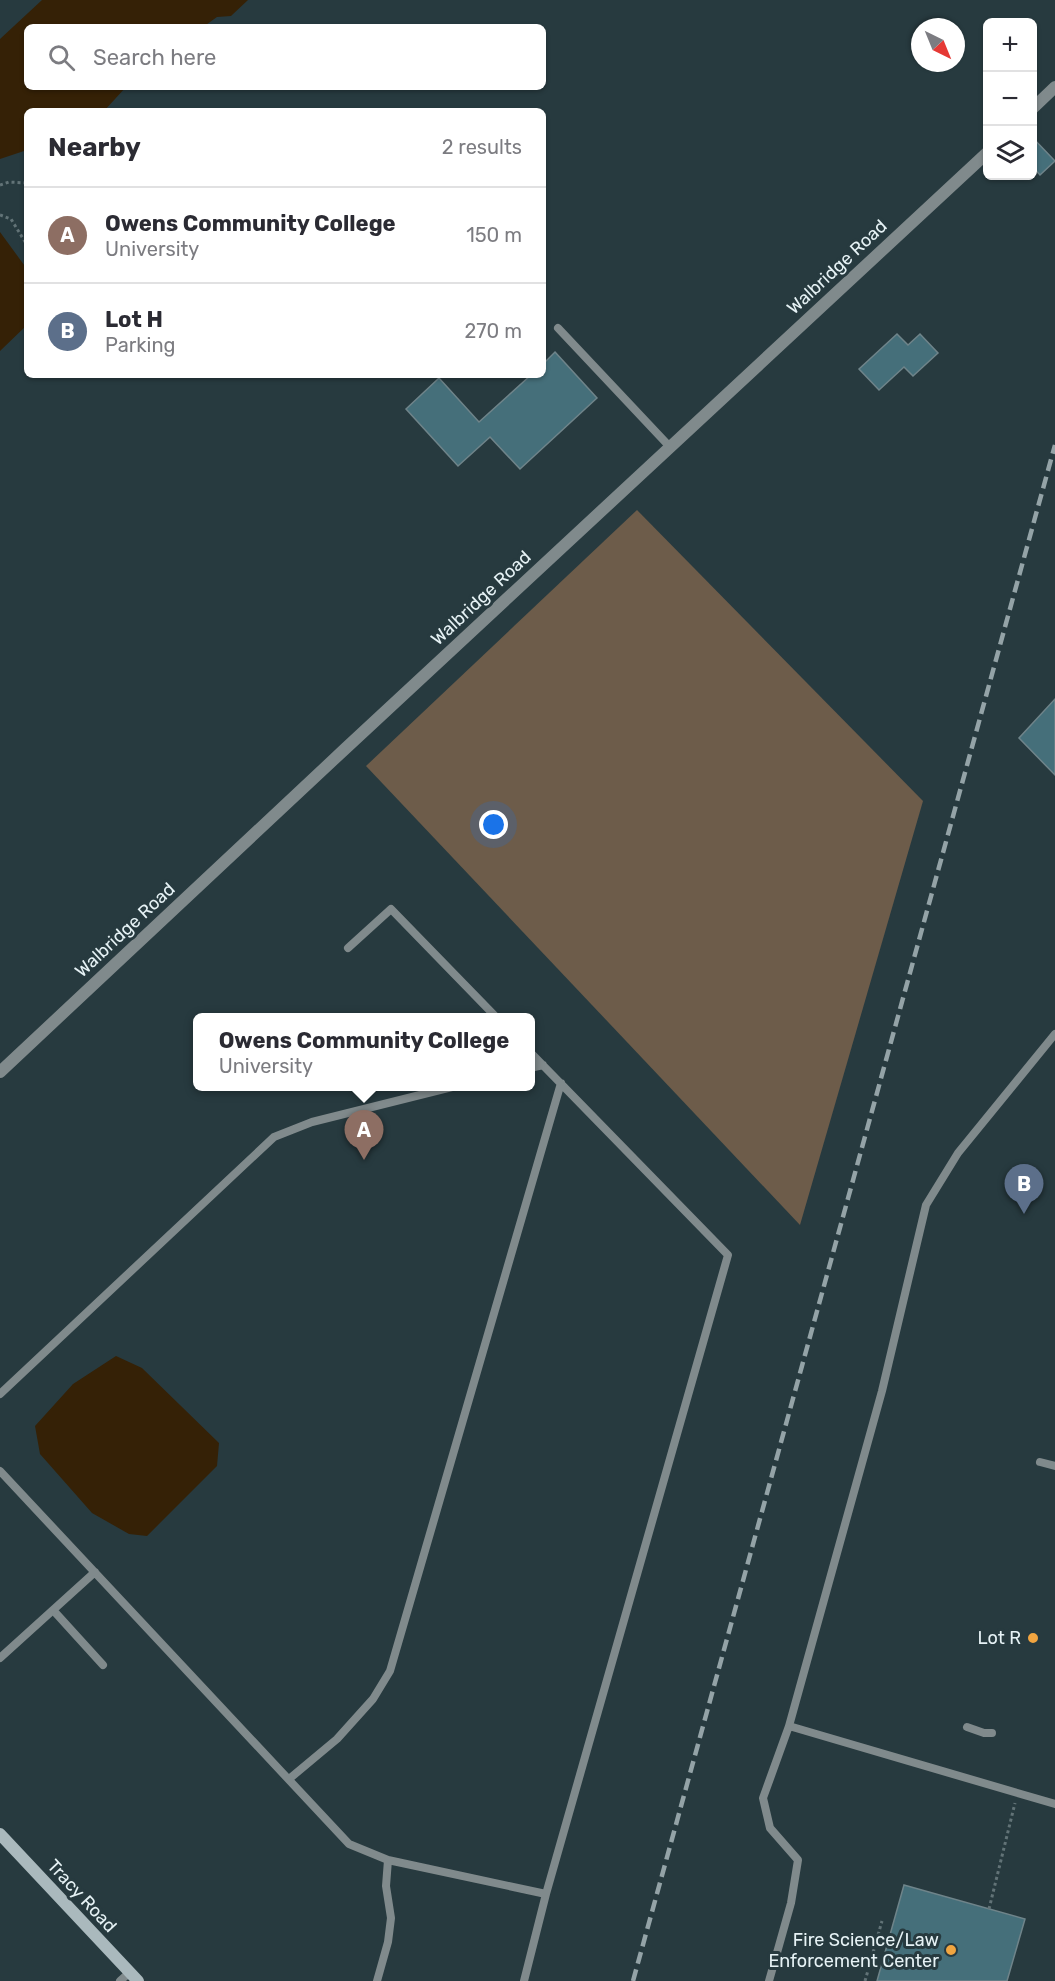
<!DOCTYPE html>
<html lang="en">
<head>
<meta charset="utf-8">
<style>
  :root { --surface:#fff; --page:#f7f7f7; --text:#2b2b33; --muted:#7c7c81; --line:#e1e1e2; --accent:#d93025 }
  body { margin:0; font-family:Rubik,sans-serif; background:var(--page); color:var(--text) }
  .controls { position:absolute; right:18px; top:18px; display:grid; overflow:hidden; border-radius:9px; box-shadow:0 2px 4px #0004 }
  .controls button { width:54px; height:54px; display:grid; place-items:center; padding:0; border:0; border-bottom:2px solid var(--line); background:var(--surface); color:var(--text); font:30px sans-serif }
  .compass { position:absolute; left:911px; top:18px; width:54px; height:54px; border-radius:50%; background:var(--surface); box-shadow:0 2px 4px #0004; rotate:137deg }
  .you { position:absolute; left:494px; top:825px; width:21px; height:21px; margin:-15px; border:4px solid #fff; border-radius:50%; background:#1a73e8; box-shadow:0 0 0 9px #1a73e833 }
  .badge { display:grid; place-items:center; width:39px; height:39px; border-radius:50%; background:var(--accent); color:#fff; font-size:20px; font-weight:700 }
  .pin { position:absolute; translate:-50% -50px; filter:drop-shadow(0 2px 3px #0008) }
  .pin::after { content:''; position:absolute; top:32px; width:21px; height:18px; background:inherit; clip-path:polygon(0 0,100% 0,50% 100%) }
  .popup { position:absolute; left:193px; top:1013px; width:342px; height:78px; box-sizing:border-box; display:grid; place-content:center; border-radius:9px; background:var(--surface); filter:drop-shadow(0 2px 4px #0005); font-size:20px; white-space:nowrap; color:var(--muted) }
  .popup b { font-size:22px; color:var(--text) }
  .popup::after { content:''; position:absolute; left:50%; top:100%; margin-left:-12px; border:12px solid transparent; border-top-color:var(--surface) }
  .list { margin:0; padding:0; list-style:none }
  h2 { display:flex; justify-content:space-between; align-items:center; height:78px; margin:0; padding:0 24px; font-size:26px }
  h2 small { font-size:20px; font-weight:400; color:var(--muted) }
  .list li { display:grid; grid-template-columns:39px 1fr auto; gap:18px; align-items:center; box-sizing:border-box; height:96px; padding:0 24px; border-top:2px solid var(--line) }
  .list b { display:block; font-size:22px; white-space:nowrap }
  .list p { margin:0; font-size:20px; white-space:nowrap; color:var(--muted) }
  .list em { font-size:20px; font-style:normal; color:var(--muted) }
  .icon { flex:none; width:33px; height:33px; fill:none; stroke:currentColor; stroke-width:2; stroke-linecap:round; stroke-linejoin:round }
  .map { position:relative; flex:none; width:1055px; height:1981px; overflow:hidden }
  .search { position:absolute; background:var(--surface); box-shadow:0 2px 4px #0004; left:24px; top:24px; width:522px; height:66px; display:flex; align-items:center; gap:15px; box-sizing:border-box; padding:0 21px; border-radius:9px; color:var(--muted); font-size:22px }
  .panel { position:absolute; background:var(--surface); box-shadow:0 2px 4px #0004; left:24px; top:108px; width:522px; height:270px; border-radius:9px }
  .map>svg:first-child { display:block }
</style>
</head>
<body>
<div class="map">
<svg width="1055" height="1981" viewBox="0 0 1055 1981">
  <rect width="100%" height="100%" fill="#273a3f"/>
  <path fill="#6d5c4a" d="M637,510l286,291 -123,424 -434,-459z"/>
  <path fill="#352106" d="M42,0h206l-17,16 -14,1 -14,10h-176v60h99l-22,24h-77v39l-27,9v-120z
    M0,232l27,37v56l-27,26z
    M116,1356l26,12 77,75 -2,23 -70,70 -18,-2 -37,-21 -52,-59 -5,-28 38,-42z"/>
  <path fill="#456f7a" stroke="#6f848a" stroke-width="1.5" d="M1032,137l23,24 -15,14 -8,-9z
    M897,334l11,11 12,-11 18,19 -25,23 -9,-9 -25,23 -20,-21z
    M555,352l42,46 -77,71 -30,-32 -32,29 -52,-57 33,-31 40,44 52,-47h12v-11z
    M1055,699v76l-36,-37z
    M904,1885l121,34 -18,62h-130z"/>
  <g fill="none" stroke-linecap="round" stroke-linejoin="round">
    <path stroke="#627377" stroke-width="3" stroke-dasharray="3 3" stroke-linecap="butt" d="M0,185l9,-3 18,1
      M0,215l11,4 16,26
      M989,1909l26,-106
      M865,1981l17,-60"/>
    <path stroke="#808a8c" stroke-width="8" d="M558,328l112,119
      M348,948l43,-39 106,109
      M530,1068l13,-3
      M0,1394l274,-257 38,-15 144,-36
      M1040,1462l15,4
      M0,1471l349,373 39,16 158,34 182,-639 -198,-203
      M53,1610l50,55
      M0,1658l95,-86
      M789,1726l266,78
      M967,1727l17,6h8
      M289,1779l48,-40 36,-40 17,-28 171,-588
      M120,1981l10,-9
      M377,1981l11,-39 3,-24 -5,-32 2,-26
      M524,1981l22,-87
      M769,1981l22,-78 7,-43 -28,-32 -7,-30 26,-72 93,-335 44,-186 32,-52 97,-119"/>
    <path stroke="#808a8c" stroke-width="12" d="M1032,109l23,-22
      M0,1072l346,-324 642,-596"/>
    <path stroke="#aab9bd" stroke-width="12" d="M0,1834l138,147"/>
    <path stroke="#94a3a7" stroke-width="4.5" stroke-dasharray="12 6" stroke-linecap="butt" d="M633,1981l422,-1536"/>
  </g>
  <g fill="#f1a540" stroke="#273a3f" stroke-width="2">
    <circle cx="1033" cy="1638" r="6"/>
    <circle cx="951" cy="1950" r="6"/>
  </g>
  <g text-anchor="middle" stroke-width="6" stroke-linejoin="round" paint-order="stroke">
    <g font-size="18" fill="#e6f2f5" stroke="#273a3f">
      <text transform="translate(837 267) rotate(-43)" y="6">Walbridge Road</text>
      <text transform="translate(481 598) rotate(-43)" y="6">Walbridge Road</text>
      <text transform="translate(125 930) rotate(-43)" y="6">Walbridge Road</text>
      <text transform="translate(82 1896) rotate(47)" y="6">Tracy Road</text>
    </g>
    <g font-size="18" fill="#e6f2f5" stroke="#273a3f" text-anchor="end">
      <text x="1021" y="1644">Lot R</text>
      <text x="939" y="1946">Fire Science/Law<tspan x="939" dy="21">Enforcement Center</tspan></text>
    </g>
  </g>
</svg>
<div class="controls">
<button>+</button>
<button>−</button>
<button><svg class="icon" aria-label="layers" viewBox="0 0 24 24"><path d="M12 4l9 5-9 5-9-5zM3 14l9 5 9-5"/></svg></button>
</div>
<svg class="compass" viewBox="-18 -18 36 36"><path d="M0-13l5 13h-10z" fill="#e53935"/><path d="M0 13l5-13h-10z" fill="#7c7c81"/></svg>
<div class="you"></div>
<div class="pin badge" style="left:364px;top:1160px;background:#8d6e63">A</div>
<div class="popup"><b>Owens Community College</b>University</div>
<div class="pin badge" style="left:1024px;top:1214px;background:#5c6f8a">B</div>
<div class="search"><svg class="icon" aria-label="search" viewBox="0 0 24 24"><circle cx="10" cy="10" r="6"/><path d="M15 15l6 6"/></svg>Search here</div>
<section class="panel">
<h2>Nearby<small>2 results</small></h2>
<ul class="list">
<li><span class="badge" style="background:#8d6e63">A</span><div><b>Owens Community College</b><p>University</p></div><em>150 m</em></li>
<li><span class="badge" style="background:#5c6f8a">B</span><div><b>Lot H</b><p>Parking</p></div><em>270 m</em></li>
</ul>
</section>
</div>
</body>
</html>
